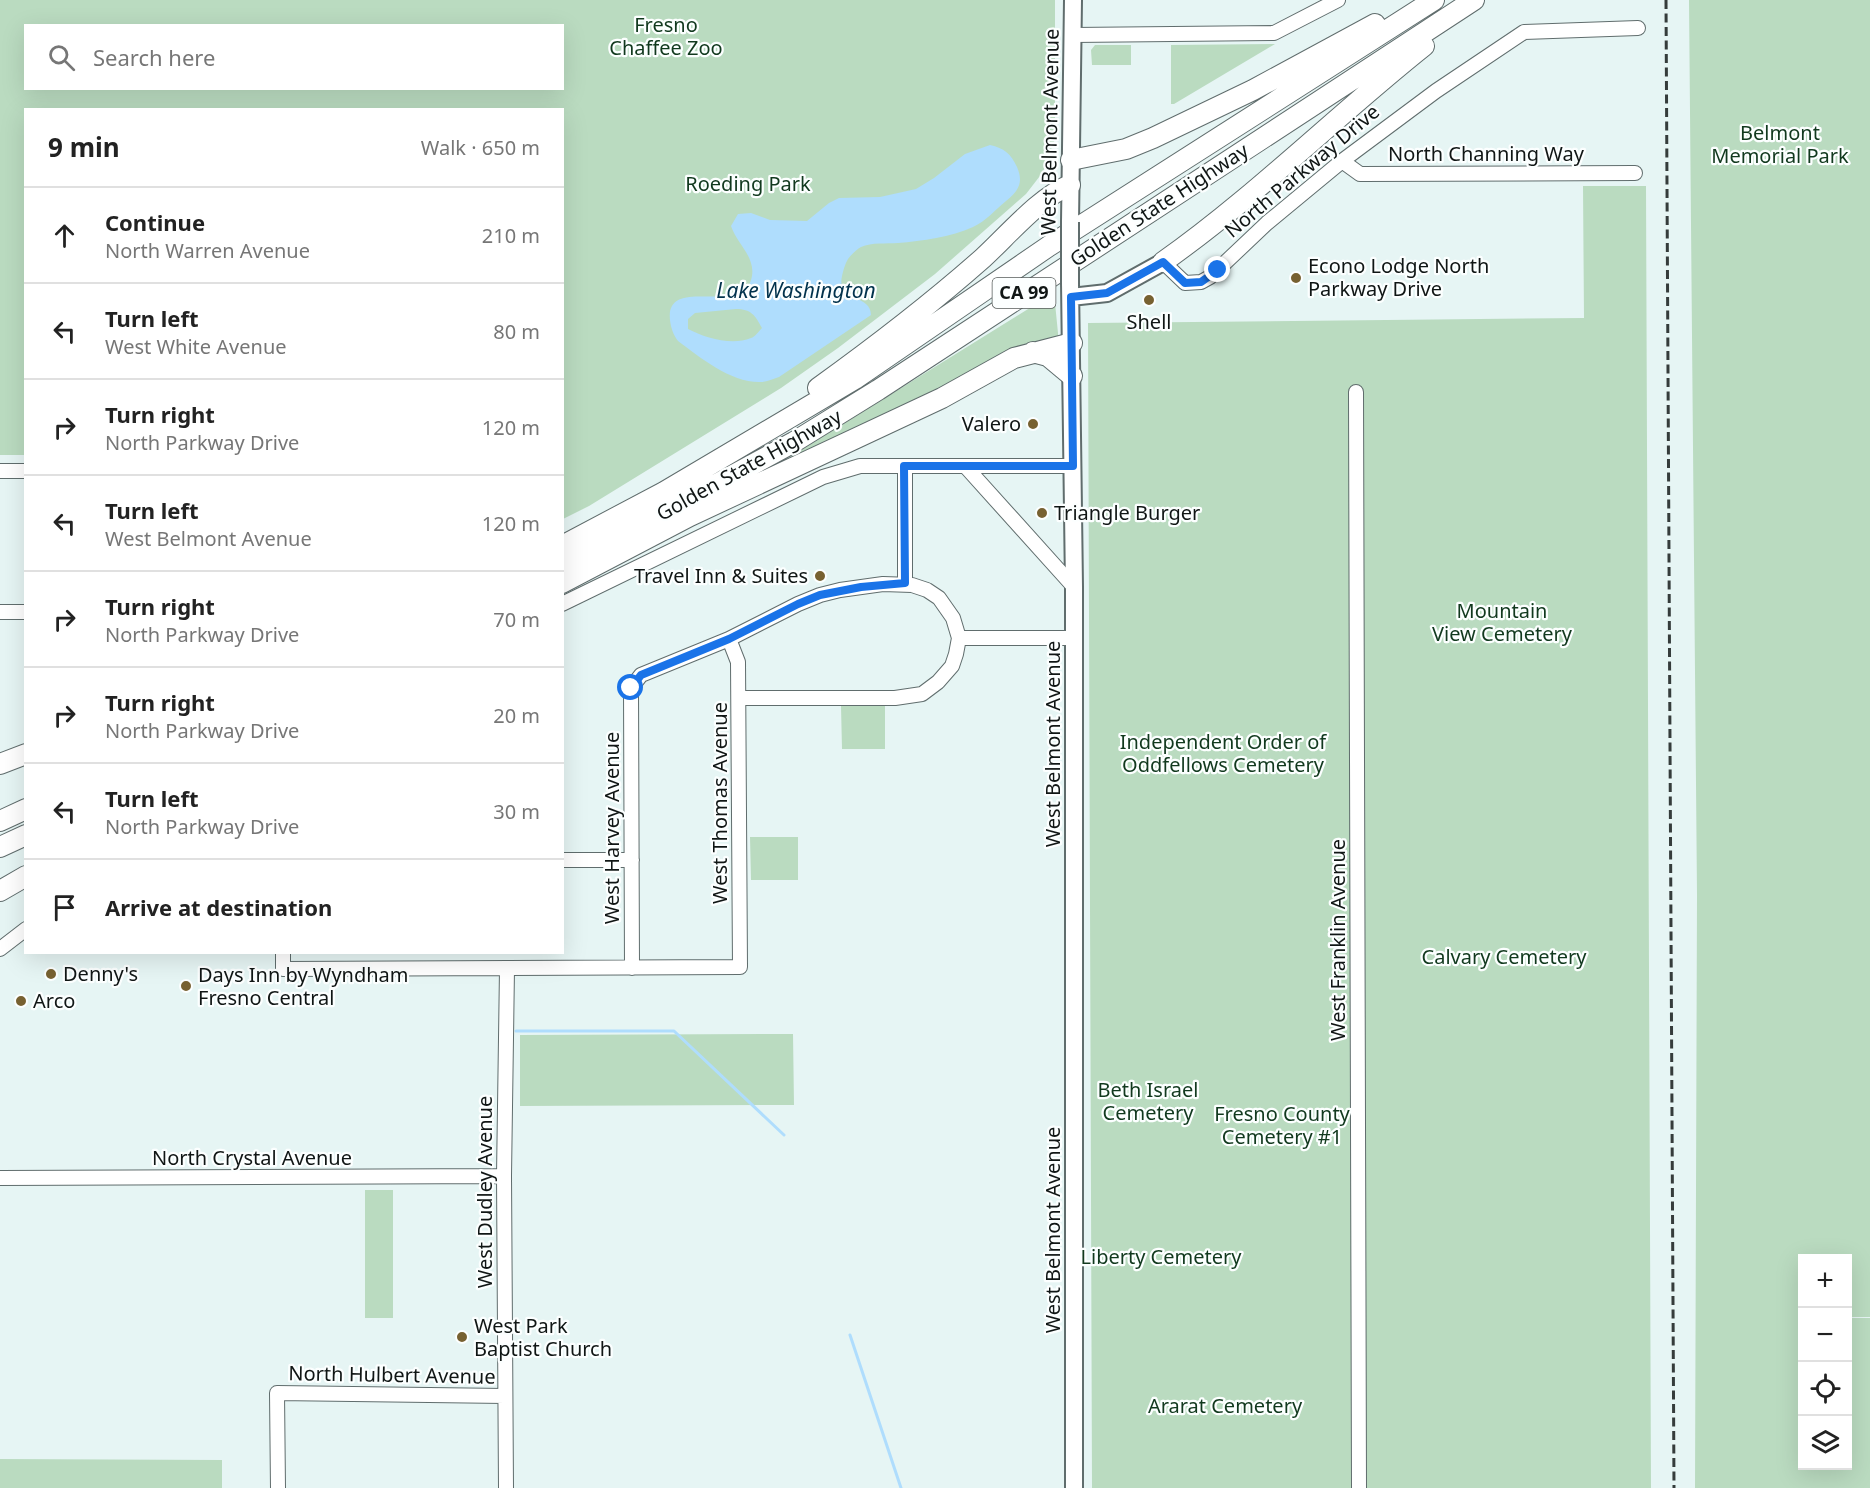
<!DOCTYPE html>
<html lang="en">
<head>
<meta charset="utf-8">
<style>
  :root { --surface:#fff; --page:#f6f6f6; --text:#222; --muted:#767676; --line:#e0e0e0 }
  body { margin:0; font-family:"Noto Sans",sans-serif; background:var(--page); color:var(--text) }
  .controls { position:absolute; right:18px; bottom:18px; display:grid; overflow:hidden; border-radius:0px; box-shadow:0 6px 24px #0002 }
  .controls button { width:54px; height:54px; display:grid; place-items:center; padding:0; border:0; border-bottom:2px solid var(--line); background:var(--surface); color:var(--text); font:30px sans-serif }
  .stop { position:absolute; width:18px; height:18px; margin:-14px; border:4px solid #1a73e8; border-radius:50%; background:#fff }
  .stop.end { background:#1a73e8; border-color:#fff; box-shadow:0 2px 6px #0008 }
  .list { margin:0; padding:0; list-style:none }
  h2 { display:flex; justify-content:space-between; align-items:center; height:78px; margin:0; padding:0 24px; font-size:26px }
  h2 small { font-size:20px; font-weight:400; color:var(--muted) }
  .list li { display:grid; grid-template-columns:39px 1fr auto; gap:18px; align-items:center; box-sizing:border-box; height:96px; padding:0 24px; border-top:2px solid var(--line) }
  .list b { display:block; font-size:22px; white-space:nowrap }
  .list p { margin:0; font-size:20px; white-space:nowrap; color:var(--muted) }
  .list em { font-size:20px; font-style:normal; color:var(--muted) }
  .icon { flex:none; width:33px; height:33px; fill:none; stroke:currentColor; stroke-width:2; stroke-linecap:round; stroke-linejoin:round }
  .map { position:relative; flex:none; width:1870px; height:1488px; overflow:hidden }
  .search { position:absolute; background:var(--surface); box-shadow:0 6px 24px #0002; left:24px; top:24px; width:540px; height:66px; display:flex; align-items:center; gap:15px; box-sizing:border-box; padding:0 21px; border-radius:0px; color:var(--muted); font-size:22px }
  .panel { position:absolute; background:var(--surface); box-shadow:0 6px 24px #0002; left:24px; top:108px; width:540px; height:846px; border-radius:0px }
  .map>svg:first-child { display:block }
</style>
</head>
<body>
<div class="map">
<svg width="1870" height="1488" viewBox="0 0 1870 1488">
  <rect width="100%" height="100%" fill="#e6f5f4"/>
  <path fill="#badbc0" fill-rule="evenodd" d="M0,0h1055v139l-12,33 -17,22 -91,80 -97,74 -57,40 -192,118 -26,13 -1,-409h-536l-1,345h-25zM26,26h536v62h-536z
    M1689,0h181v1317h-22v-59h-46v208h46v-148h22v170h-175l2,-593z
    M1275,44l-101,60h-3v-59z
    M1095,45h36v20h-39l-1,-15z
    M1583,186h63l5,1302h-559l-4,-1165 496,-5z
    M1054,293l5,50 -285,124z
    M841,706h44v43h-43z
    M750,837h48v43h-47z
    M793,1034l1,71 -274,1v-71z
    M365,1190h28v128h-28z
    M0,1459l222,1v28h-222z"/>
  <path fill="#afddfd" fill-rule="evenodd" d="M990,145c14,3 21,9 27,22 7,16 1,24 -11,34 -11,9 -20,20 -33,26 -22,10 -51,14 -75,16 -12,1 -26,-1 -37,4 -4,2 -10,8 -13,12 -3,5 -5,12 -6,17 -6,26 29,18 29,39l-92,62c-6,2 -12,5 -18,5 -30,1 -60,-24 -83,-41 -5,-7 -7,-13 -8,-21 -5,-47 75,-1 82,-44 3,-20 -15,-32 -21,-50l7,-12 13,-1 19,7 37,1 22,-18 10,-5 41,-1 36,-8 18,-11 31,-24zM736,309c15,0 19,6 26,19 -3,3 -7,9 -11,10 -19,8 -46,0 -63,-9v-10l7,-6z"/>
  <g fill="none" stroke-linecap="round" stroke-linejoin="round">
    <path stroke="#afddfd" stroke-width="3" d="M516,1031h158l110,104
      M850,1335l51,153"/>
    <g stroke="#606d6d" stroke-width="16">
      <path id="minor" d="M1073,35l201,-2 64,-33
        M1342,161l18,13 275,-1
        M1163,262l22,21 16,-1 9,-5 57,-54 75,-62 94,-70 88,-59 114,-4
        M1356,392l3,1096
        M905,466v117
        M966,467l108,120
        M0,471h26
        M562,604l261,-127 37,-11h213
        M0,612h26
        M959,638h115
        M562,860h70
        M0,949l26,-20
        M283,952v17l457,-2 -2,-305 -9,-23
        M632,968l-1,-280 10,-13 88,-36 69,-35 22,-9 20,-5 43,-6 29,1 15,5 12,8 14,20 6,20 -3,16 -4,12 -14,16 -16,12 -27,4h-156
        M0,1178l504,-2
        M278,1488l-1,-95 228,3
        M506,1488l-2,-312 3,-207"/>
    </g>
    <g stroke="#606d6d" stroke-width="20">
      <path id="major" d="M1070,222l3,-222
        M1070,283l4,304v901
        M1071,297l36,-4 56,-31"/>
    </g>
    <g stroke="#606d6d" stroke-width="22">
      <path id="highway" d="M1071,160l55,-11 27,-11 100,-48 122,-66
        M1163,262c92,-65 173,-146 261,-216
        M1033,352l15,4 24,20
        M818,388c57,-41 113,-84 165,-130 24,-22 58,-62 87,-73
        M562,546l102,-54 191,-113 194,-133 385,-246
        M562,568l232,-126 84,-52 596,-390
        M562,583l128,-67 252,-118 72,-40 58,-15
        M0,764l26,-10
        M0,821l26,-12
        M0,847l26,-12
        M0,891l26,-15"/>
    </g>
    <use href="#minor" stroke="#fff" stroke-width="14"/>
    <use href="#major" stroke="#fff" stroke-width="16"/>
    <use href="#highway" stroke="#fff" stroke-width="20"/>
    <path stroke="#353c3b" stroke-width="3" stroke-dasharray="9 4.5" stroke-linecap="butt" d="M1666,0l8,1488"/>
    <g stroke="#606d6d" stroke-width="20" stroke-linecap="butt">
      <path id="major-bridge" d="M1070,222v61"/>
    </g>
    <use href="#major-bridge" stroke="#fff" stroke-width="16"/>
  </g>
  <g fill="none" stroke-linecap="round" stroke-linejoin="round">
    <path stroke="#1a73e8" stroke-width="8" d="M631,688l10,-13 88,-36 69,-35 22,-9 41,-8 44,-4 -1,-117h169l-2,-169 36,-4 56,-31 22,21 16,-1 17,-12"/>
  </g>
  <g fill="#776131" stroke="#fcffff" stroke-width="2">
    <circle cx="1296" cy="278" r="6"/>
    <circle cx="1149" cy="300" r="6"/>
    <circle cx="1033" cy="424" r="6"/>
    <circle cx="1042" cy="513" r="6"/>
    <circle cx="820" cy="576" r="6"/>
    <circle cx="51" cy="974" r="6"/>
    <circle cx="186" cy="986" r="6"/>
    <circle cx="21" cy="1001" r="6"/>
    <circle cx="462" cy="1337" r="6"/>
  </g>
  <g text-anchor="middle" stroke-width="4.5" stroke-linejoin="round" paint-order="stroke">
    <rect fill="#fcffff" stroke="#575c5b" stroke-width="1.5" x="992.5" y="278" width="63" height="30" rx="4.5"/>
    <g font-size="18" font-weight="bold" fill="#101615">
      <text x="1024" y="299">CA 99</text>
    </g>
    <g font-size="20" fill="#11391e" stroke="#fcffff">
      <text x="666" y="32">Fresno<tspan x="666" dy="23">Chaffee Zoo</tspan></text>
      <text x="1780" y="140">Belmont<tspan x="1780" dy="23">Memorial Park</tspan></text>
      <text x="748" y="191">Roeding Park</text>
      <text x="1502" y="618">Mountain<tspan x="1502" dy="23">View Cemetery</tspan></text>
      <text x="1223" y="749">Independent Order of<tspan x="1223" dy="23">Oddfellows Cemetery</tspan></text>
      <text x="1504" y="964">Calvary Cemetery</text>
      <text x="1148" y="1097">Beth Israel<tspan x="1148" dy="23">Cemetery</tspan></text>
      <text x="1282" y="1121">Fresno County<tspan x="1282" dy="23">Cemetery #1</tspan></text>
      <text x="1161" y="1264">Liberty Cemetery</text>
      <text x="1225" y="1413">Ararat Cemetery</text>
    </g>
    <g font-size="20" fill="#101615" stroke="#fcffff">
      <text transform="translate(1050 132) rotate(-89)" y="7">West Belmont Avenue</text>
      <text x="1486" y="161">North Channing Way</text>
      <text transform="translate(1302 171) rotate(-40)" y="7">North Parkway Drive</text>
      <text transform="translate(1159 205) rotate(-33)" y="7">Golden State Highway</text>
      <text transform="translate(749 465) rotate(-29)" y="7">Golden State Highway</text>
      <text transform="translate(1053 744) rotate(-90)" y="7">West Belmont Avenue</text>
      <text transform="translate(720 803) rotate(-90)" y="7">West Thomas Avenue</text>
      <text transform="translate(612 828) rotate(-90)" y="7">West Harvey Avenue</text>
      <text transform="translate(1338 940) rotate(-90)" y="7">West Franklin Avenue</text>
      <text x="252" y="1165">North Crystal Avenue</text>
      <text transform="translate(485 1192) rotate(-90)" y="7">West Dudley Avenue</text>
      <text transform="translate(1053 1230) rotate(-90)" y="7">West Belmont Avenue</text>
      <text transform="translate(392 1375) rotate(1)" y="7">North Hulbert Avenue</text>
    </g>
    <g font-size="20" fill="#101615" stroke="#fcffff" text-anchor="start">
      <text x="1308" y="273">Econo Lodge North<tspan x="1308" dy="23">Parkway Drive</tspan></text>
      <text x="1149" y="329" text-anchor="middle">Shell</text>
      <text x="1021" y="431" text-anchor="end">Valero</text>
      <text x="1054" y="520">Triangle Burger</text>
      <text x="808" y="583" text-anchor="end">Travel Inn &amp; Suites</text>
      <text x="63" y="981">Denny's</text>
      <text x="198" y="982">Days Inn by Wyndham<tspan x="198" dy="23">Fresno Central</tspan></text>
      <text x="33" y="1008">Arco</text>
      <text x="474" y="1333">West Park<tspan x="474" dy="23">Baptist Church</tspan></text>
    </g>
    <g font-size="21" font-style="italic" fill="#01324c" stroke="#fcffff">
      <text x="796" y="298">Lake Washington</text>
    </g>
  </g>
</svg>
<div class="controls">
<button>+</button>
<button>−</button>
<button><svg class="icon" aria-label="locate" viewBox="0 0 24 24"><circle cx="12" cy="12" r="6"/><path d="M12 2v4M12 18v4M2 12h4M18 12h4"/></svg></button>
<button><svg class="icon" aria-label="layers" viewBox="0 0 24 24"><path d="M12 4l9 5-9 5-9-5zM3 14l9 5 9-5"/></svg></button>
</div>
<div class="stop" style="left:631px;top:688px"></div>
<div class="stop end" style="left:1218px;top:270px"></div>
<div class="search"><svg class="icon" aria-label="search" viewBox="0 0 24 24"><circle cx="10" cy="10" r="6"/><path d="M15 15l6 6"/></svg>Search here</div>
<section class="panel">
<h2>9 min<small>Walk · 650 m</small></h2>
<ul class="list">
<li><svg class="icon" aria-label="ahead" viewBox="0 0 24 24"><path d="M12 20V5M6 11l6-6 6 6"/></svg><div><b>Continue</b><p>North Warren Avenue</p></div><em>210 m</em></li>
<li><svg class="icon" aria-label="left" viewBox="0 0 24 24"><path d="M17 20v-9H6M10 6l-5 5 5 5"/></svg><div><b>Turn left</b><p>West White Avenue</p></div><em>80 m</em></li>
<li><svg class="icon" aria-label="right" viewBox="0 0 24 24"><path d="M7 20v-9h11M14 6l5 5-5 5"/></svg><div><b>Turn right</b><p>North Parkway Drive</p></div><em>120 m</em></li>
<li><svg class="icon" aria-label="left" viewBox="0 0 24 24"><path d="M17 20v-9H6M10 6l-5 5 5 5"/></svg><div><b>Turn left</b><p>West Belmont Avenue</p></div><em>120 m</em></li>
<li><svg class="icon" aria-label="right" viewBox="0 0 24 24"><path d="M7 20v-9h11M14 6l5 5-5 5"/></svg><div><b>Turn right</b><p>North Parkway Drive</p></div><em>70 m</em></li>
<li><svg class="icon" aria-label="right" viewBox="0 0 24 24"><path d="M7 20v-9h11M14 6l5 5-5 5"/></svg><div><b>Turn right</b><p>North Parkway Drive</p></div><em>20 m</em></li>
<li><svg class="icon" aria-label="left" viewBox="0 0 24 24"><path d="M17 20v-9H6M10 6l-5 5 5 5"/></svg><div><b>Turn left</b><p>North Parkway Drive</p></div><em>30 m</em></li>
<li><svg class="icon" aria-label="arrive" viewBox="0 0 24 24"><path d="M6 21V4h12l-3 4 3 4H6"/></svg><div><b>Arrive at destination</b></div></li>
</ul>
</section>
</div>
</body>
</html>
